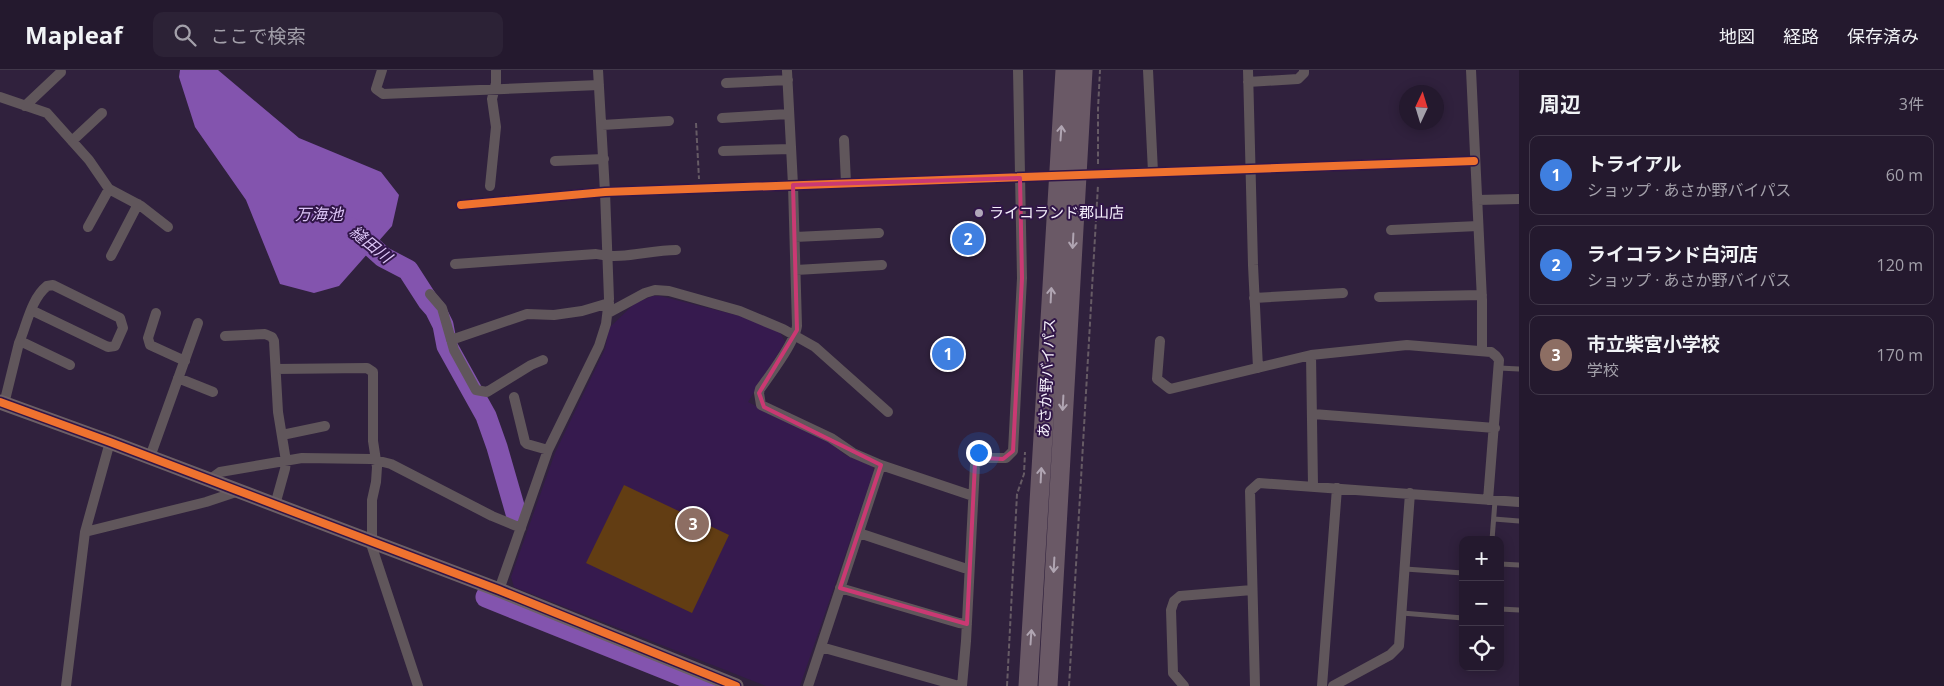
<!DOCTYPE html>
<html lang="ja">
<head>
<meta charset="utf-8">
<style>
  :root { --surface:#24192e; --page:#2c2236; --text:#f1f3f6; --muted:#a3a0aa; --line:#41384a; --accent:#d93025 }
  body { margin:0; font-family:"Open Sans","Noto Sans JP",sans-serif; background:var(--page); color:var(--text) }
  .controls { position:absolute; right:15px; bottom:15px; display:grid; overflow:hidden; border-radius:10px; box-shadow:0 2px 12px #0003 }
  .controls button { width:45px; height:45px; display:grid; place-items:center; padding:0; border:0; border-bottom:1px solid var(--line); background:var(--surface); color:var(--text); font:25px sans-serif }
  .compass { position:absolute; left:1399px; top:15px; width:45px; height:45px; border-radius:50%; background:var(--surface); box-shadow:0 2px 12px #0003; rotate:4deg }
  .you { position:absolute; left:978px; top:382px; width:18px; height:18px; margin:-12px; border:4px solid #fff; border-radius:50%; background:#1a73e8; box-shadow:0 0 0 8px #1a73e833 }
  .badge { display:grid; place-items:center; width:32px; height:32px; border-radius:50%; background:var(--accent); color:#fff; font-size:16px; font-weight:700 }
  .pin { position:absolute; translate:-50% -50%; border:2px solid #fff; box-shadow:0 1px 5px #0006 }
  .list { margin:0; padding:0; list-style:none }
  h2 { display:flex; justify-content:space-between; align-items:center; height:65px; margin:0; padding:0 20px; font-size:21px }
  h2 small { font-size:16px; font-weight:400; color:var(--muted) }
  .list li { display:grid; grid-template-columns:32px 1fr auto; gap:15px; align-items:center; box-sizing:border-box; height:80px; margin:0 10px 10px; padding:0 10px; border:1px solid var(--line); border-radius:10px }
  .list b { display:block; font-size:19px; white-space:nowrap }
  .list p { margin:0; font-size:16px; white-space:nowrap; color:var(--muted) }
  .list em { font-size:16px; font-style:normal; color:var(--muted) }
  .icon { flex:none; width:28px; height:28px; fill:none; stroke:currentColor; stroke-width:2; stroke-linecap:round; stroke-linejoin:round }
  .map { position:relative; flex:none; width:1519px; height:616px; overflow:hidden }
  header { display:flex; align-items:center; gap:30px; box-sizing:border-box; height:70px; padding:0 25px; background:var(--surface); border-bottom:1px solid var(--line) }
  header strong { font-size:24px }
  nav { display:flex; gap:28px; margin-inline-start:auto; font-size:18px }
  .search { width:350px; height:45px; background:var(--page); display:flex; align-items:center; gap:12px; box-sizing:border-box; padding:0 18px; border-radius:10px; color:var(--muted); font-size:19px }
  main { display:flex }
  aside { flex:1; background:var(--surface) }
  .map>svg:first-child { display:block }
</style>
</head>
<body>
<header>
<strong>Mapleaf</strong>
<div class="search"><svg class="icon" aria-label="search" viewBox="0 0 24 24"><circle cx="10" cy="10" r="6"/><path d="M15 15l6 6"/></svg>ここで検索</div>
<nav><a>地図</a><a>経路</a><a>保存済み</a></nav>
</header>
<main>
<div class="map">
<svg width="1519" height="616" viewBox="0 0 1519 616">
  <rect width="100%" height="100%" fill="#30213d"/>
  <path fill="#361a4e" d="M653,226h7l80,20 40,16 5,10 -37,60 83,41 14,12 27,10 2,6 -74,215h-34l-252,-99 -3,-10 44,-124 50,-104 4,-21 26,-25z"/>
  <path fill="#623d13" d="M624,415l105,50 -37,78 -106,-50z"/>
  <path fill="#8354ae" d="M180,0h38l81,68 82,34 18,23 -7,31 -53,60 -25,7 -34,-9 -34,-84 -51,-73 -16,-50z"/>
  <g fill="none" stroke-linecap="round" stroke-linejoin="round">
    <path stroke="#8354ae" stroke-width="21" d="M351,158l32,29 25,13 20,31 7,8 8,16 4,21 39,70 11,31 19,66
      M486,527l222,89"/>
    <path stroke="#665b65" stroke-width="2" stroke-dasharray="5 2.5" stroke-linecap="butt" d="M696,53l3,56
      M1098,94v-55l2,-39
      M1007,616l10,-192 7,-20 1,-22
      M1069,616l29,-501"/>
    <path stroke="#60565b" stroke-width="5" d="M1499,298l20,1
      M1494,449l25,2
      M1492,470l3,-39
      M1500,494l19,1
      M1405,499l58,4
      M1500,539l19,1
      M1402,543l61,5"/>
    <path stroke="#60565b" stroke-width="10" d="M382,0l-6,19 7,5 216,-9
      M1148,0l5,102
      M1248,0l5,195 5,103
      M1471,0l11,230v51
      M787,1l6,114 4,141c-2,16 -27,49 -37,63l-1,4 2,12 70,33 22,15 28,12 92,31
      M1248,12l50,-3 6,-6v-3
      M726,13l62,-3
      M0,27l47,16 42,47 20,29 32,17 27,21
      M25,36l36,-34
      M722,48l67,-4
      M602,55l67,-4
      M844,70l2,43
      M72,71l30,-28
      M723,81l68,-2
      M555,91l49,-2
      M490,116l6,-59 -4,-28 4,-16v-13
      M1477,130l42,-1
      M461,135l144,-13 869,-31
      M88,157l21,-38
      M1391,160l87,-4
      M795,167l84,-4
      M111,186l27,-52
      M455,194l141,-10c26,6 53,-4 80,-4
      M796,200l86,-5
      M430,224l12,14 12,42 22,40 11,2 44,-27 12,-5
      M1379,227l103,-2
      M1254,228l89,-5
      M156,243l-8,25 2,7 35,16
      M608,243l37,-20 10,-3 14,1 71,20 43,18 32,18 73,65
      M225,266l40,-2 7,3 2,4 4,71 8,49 -1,8 -10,36
      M451,270l76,-26 27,1 28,-4 27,-8
      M20,271l50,24
      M1160,271l-3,38 13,10 141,-34 96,-10 84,7 5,4 3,4 -11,140
      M1311,285l2,131
      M276,299l91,-1 6,4v69l4,26 -1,15 -4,18v47l46,139
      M178,308l35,14
      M514,327l11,45 2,2 21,6
      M4,334l15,-61c8,-19 12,-44 28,-57l6,-1 67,33 3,10 -8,18 -7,1 -77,-37
      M1313,344l182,14
      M282,365l43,-9
      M150,387l48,-134
      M209,410l11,-8 82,-14 69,1 20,5 101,52 29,12
      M85,462l121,-30 33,-11
      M859,463l105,35h5
      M840,518l119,35 8,1
      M499,520l49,-140 51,-104 7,-22 3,-25 -4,-107 -7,-122
      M821,577l138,39
      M66,616l19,-154 25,-90
      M808,616l73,-221
      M962,616l4,-45 9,-176 7,-7h24l7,-7 9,-173 -4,-208
      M1184,616l-11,-13 -2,-63 3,-9 6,-5 72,-6
      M1255,616l-5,-195 9,-8 260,19
      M1322,616l15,-198
      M1333,616l57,-31 9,-9 11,-153"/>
    <path stroke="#6d6066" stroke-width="15" d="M0,332l110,40 389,148 237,96"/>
    <path stroke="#6a5966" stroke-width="19" d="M1028,616l37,-616
      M1048,616l35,-616"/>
    <g stroke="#311648" stroke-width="11">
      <path id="cycleway" d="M461,135l144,-13 869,-31
        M0,332l110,40 389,148 237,96"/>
    </g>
    <use href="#cycleway" stroke="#ef722f" stroke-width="8"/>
  </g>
  <defs><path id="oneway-shaft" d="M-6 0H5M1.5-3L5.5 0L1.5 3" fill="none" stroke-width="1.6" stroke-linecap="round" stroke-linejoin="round" transform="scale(1.25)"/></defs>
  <g stroke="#b0a5b2">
    <use href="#oneway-shaft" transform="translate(1061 63) rotate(-86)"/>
    <use href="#oneway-shaft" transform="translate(1073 171) rotate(93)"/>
    <use href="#oneway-shaft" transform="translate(1051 225) rotate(-87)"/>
    <use href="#oneway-shaft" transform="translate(1063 333) rotate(93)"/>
    <use href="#oneway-shaft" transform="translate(1041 405) rotate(-87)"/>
    <use href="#oneway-shaft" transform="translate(1054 495) rotate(93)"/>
    <use href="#oneway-shaft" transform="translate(1031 567) rotate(-86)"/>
  </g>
  <path fill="none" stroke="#ca3973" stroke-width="4" stroke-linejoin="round" d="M1020,108l2,100 -9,173 -10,8 -21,-1 -7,5 -8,161 -127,-36 41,-123 -117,-58 -5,-14 38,-63 -4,-145z"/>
  <circle fill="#b1a8ba" stroke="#311648" stroke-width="2" cx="979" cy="143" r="5"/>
  <g text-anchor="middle" stroke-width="4" stroke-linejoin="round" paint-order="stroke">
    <g font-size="15" fill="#f6f1fd" stroke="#311648" text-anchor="start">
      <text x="989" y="148">ライコランド郡山店</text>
    </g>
    <g font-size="15" fill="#f6f1fd" stroke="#311648">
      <text transform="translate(1047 308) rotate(-87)" y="5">あさか野バイパス</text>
    </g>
    <g font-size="16" font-style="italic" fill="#ddc6f7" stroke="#311648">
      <text x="319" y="150">万海池</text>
      <text transform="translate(371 174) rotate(39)" y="6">縫田川</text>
    </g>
  </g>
</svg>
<div class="controls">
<button>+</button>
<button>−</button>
<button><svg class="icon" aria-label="locate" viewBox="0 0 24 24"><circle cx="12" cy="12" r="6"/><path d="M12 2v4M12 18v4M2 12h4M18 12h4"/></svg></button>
</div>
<svg class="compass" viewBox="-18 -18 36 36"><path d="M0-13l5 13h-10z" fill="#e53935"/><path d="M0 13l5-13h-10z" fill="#a3a0aa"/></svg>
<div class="you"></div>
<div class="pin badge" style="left:948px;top:284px;background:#3f7fe0">1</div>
<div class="pin badge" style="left:968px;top:169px;background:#3f7fe0">2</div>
<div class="pin badge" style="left:693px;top:454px;background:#8d6e63">3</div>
</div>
<aside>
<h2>周辺<small>3件</small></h2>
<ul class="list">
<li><span class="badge" style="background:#3f7fe0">1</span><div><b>トライアル</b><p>ショップ · あさか野バイパス</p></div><em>60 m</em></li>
<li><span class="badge" style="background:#3f7fe0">2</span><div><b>ライコランド白河店</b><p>ショップ · あさか野バイパス</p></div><em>120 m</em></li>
<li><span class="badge" style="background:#8d6e63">3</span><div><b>市立柴宮小学校</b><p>学校</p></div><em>170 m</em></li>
</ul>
</aside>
</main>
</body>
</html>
